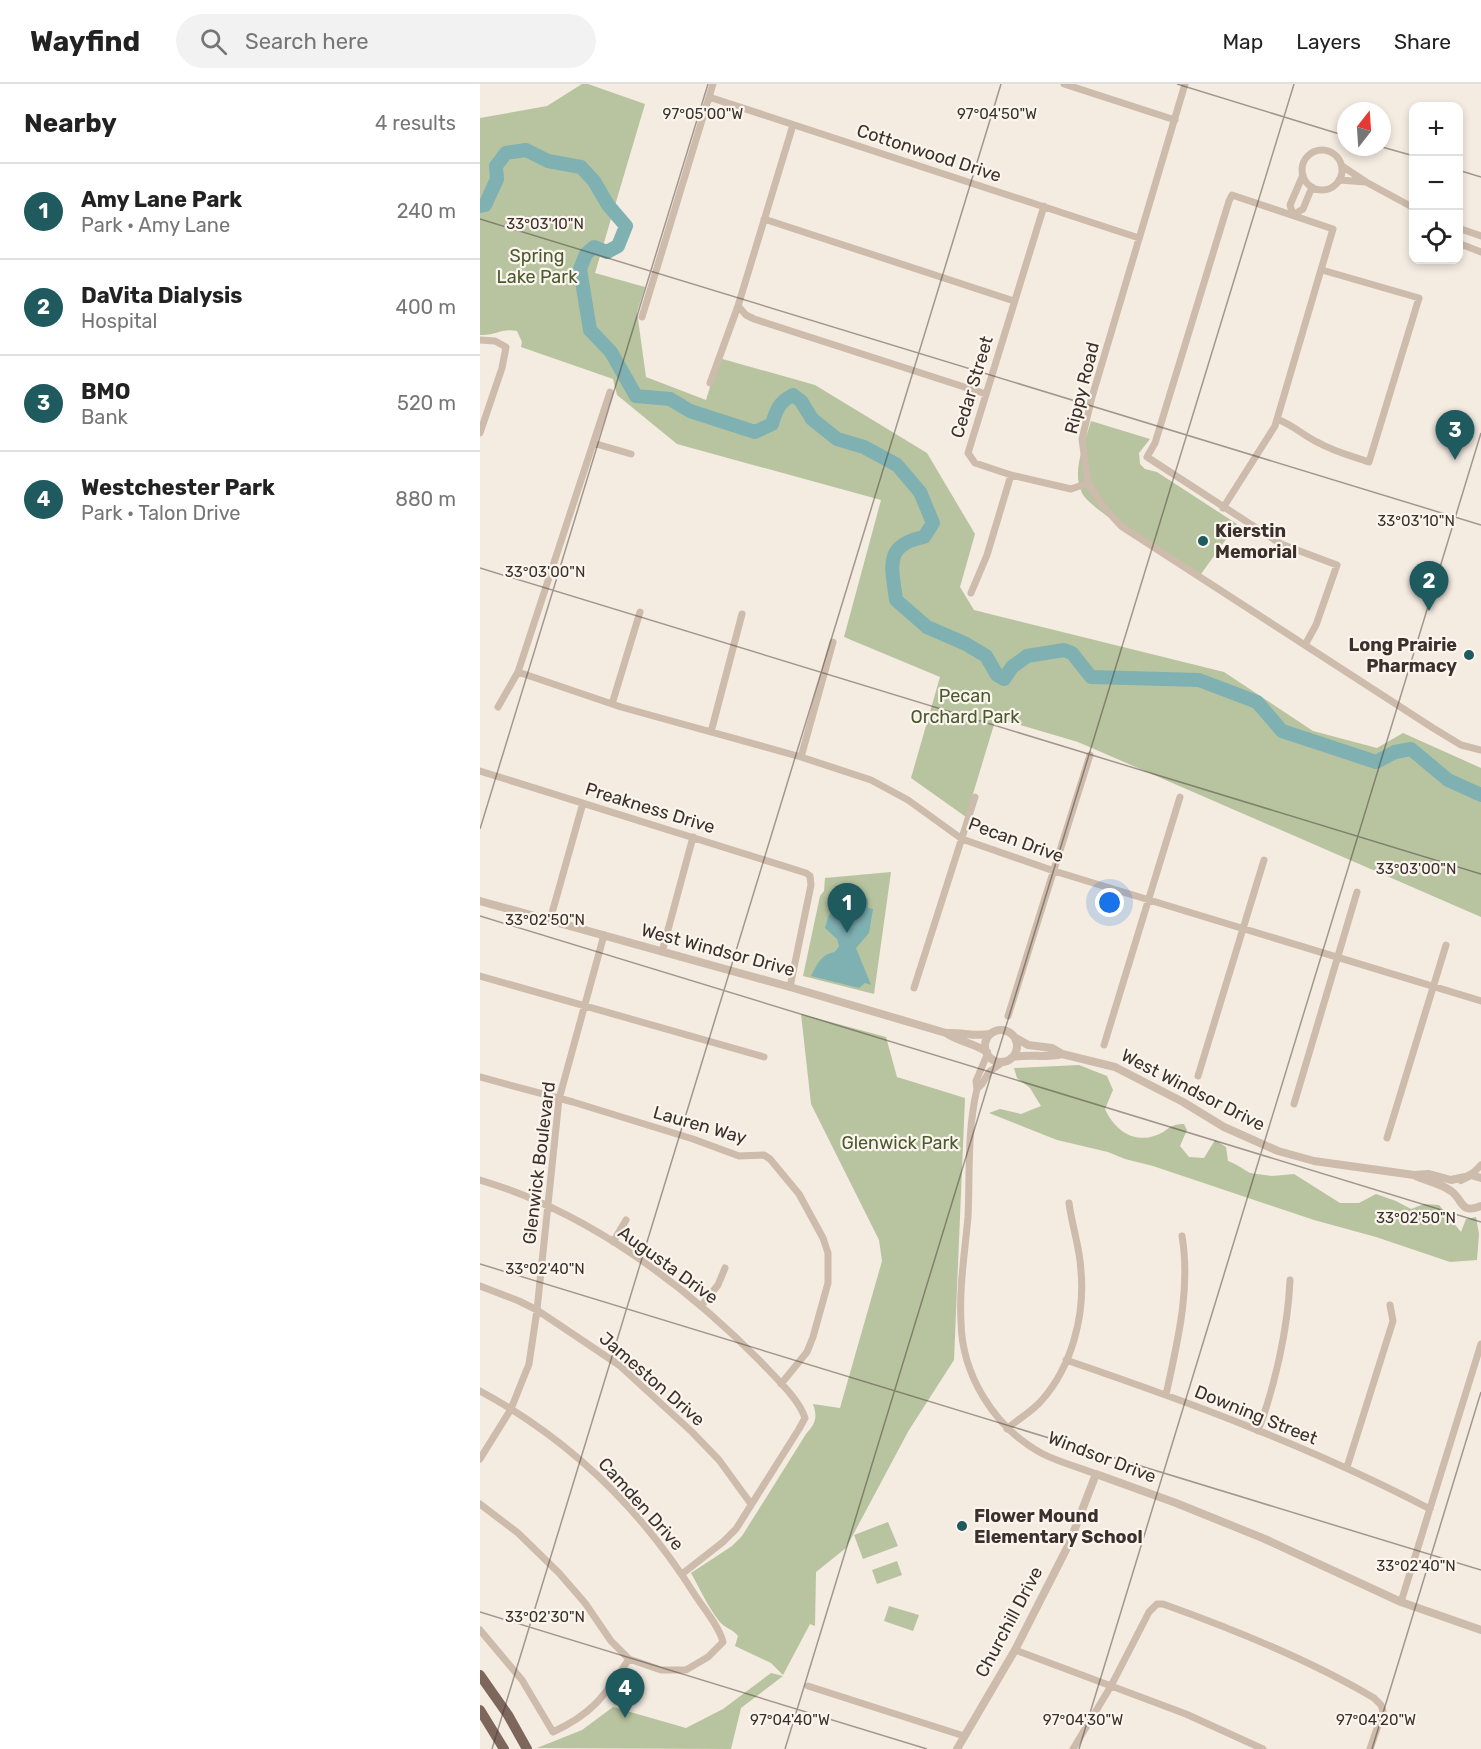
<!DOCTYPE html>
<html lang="en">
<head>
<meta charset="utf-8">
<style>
  :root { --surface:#fff; --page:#f2f2f2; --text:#222; --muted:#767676; --line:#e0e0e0; --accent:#1f5a5e }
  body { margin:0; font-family:Rubik,sans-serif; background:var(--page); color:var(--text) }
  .controls { position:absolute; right:18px; top:18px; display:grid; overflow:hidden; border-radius:12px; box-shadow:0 3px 9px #0003 }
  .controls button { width:54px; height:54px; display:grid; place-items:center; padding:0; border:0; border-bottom:2px solid var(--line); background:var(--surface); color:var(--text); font:30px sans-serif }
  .compass { position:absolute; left:857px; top:18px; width:54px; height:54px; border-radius:50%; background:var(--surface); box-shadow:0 3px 9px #0003; rotate:17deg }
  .you { position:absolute; left:630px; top:819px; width:21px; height:21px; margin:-15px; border:4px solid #fff; border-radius:50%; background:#1a73e8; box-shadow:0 0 0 9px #1a73e833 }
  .badge { display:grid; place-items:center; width:39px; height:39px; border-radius:50%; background:var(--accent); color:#fff; font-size:20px; font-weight:700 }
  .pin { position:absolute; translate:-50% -50px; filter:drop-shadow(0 2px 3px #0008) }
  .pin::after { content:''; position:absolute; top:32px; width:21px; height:18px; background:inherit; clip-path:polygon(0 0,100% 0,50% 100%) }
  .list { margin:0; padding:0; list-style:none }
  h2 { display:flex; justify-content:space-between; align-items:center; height:78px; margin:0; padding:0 24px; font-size:26px }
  h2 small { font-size:20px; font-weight:400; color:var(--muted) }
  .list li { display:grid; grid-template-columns:39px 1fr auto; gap:18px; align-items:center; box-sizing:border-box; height:96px; padding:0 24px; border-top:2px solid var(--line) }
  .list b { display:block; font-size:22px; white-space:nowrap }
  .list p { margin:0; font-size:20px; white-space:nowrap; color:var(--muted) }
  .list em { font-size:20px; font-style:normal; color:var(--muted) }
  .icon { flex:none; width:33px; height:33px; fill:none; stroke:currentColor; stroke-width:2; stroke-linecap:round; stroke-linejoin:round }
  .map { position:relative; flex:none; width:1001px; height:1665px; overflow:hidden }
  header { display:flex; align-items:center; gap:36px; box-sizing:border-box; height:84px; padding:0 30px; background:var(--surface); border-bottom:2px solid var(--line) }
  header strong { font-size:28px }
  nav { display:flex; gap:33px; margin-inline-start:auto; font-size:21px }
  .search { width:420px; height:54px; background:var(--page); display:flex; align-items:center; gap:15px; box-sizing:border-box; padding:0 21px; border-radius:33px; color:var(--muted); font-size:22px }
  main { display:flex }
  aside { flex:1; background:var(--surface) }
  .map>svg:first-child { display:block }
</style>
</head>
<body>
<header>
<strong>Wayfind</strong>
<div class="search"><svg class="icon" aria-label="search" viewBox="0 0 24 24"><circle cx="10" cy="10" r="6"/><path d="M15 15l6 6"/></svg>Search here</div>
<nav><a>Map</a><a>Layers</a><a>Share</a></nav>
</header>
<main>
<aside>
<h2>Nearby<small>4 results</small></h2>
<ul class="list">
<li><span class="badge">1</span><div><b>Amy Lane Park</b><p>Park · Amy Lane</p></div><em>240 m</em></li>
<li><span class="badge">2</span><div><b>DaVita Dialysis</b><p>Hospital</p></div><em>400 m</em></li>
<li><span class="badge">3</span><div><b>BMO</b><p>Bank</p></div><em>520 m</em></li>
<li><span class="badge">4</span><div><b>Westchester Park</b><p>Park · Talon Drive</p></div><em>880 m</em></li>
</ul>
</aside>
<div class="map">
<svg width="1001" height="1665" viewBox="0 0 1001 1665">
  <rect width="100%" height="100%" fill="#f4ebe1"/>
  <path fill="#b8c4a0" d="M102,0h6l57,20 -50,169 50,14 -8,25 9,65 60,23 13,-42 96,27 112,68 48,81 -15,53 14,23 250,62 89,59 64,17 26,-15 78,35v149l-403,-175 -82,-24 -30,99 -55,-39 29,-101 -96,-40 37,-137 -204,-56 -60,-49 -4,-16 -92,-32 1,-5 -5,-11c-17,-3 -21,5 -37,4v-217l67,-12z
    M611,337l59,18 -11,14 1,11 5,5 12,3 80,52 -36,50c-22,-13 -110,-62 -119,-81 -11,-22 3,-50 9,-72z
    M411,788l-17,122 -71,-18 17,-80 4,-5 1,-13z
    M321,930l85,23 11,40 68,21 -11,262 -45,70 -63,118 -30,24 -1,54 -5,-2 -27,51 -12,-12 -36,-17 3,-10c-5,-7 -14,-8 -19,-15 -11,-14 -19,-32 -28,-48l41,-27 10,-10 64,-102c9,-10 12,-16 7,-30l27,4 42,-147 -3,-21 -68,-136z
    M599,981l28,11 6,14 -8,19c9,20 27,34 49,27 13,-3 13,-12 30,-12l3,6 -7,16 9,11 15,1 11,-18 11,7 2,14 7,3 15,9 22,3 22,-2 46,29h19l17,-9 20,7 15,8 13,-5 15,1 22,27 5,-13 10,-2 3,17 -2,26 -27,2 -74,-25 -62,-17 -161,-54 -28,-7 -17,-7 -51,-12 -68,-27 11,-4 21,5 20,-8 -11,-18 -13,-10 -3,-10z
    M408,1438l10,24 -35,13 -9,-24z
    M417,1477l5,14 -25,9 -5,-14z
    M409,1522l30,9 -6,16 -29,-10z
    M291,1589l12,3 -42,32 -10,41 -194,-1 45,-18 31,-23 73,21 37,-19z"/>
  <path fill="#7fb0b2" d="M378,806l5,2 5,8v8l5,1 -4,24 -13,15 15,37 -6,-2 -6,5 -48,-12c6,-11 10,-22 24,-24l4,-6 -2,-7 -12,-11 3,-11 4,-6 11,-6 2,-5z"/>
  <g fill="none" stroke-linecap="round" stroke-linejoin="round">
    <path stroke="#7fb0b2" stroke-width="14" d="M0,122l5,-1 12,-26 -1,-13 10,-13 20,-3 22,11 33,6 13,14 14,24 18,21 -8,20 -11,6 -13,-5 -8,7 -6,15 10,61 21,22 25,44 34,3 20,12 65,21 17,-8c4,-14 8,-23 21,-29l8,6 11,18 25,20 27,8 33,18 23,27 13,31 -9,14c-41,8 -32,30 -28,63l31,27 39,17 20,12 11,19 7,4 8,-12 15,-11 37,-6 8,3 19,24 108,3 58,22 25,29 94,31 19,-10 16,-3 37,31 33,15"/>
    <path stroke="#cdbbac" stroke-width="7" d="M584,0l111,36
      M705,0l-93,313 -10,42 6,44 15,23 18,20 312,202 28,17 20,5
      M229,13l430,141
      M822 86a20 20 0 1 1 40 0a20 20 0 1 1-40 0Z
      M862,82l24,16 48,26
      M823,91l-13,30 3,10 10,-6 9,-22
      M859,96l27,2
      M564,122l-76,247 7,10 36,12 60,14 17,-6
      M284,135l250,82
      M978,144l23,8
      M978,159l23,9
      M258,222l8,9 8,4 232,75
      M162,233l71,-233
      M0,256l15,1 11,6 -4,21 -22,65
      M230,299l28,-77 55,-181
      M797,335c16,6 27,17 42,24 16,9 33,13 50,19l50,-164 -97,-28
      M113,359l38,11
      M743,424l52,-82 58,-197 -101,-34 -3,6 -74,242 -8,14 134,87 56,21 -21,60 -11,20
      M491,509l16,-38 24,-80
      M38,588l103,35 180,50 70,23 37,20 54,39 92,32 427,130
      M132,620l28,-92
      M18,623l20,-35 92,-280
      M231,648l31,-118
      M321,673l32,-115
      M0,687l326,102 4,3 1,9 -21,102
      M70,836l33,-117
      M182,868l31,-115
      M0,892l284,81
      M434,904l61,-191
      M528,932l82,-261
      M624,961l76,-248
      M507,971l-11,26 1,8 5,-5 7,-12 14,-10
      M718,992l66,-216
      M0,993l93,25 120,37 46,17 25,-1 6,4 29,35 24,44 5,15v30l-15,54 -6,15 -26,32
      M497,1005c-10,42 -7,85 -9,128 -3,34 -9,70 -7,105 1,53 33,105 80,131 17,9 37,14 55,21
      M814,1020l63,-212
      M907,1054l59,-193
      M987,1092l7,-4 7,-7
      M0,1096c107,32 203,103 280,181 14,15 39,38 45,57l-6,11 -63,100 -13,13 -41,32
      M133,1158l13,-22
      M0,1202l39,15 18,9 82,55 73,67 27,28 32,44
      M221,1222l17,-21 7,-17
      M586,1276c123,42 248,88 364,149
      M0,1307c89,48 161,118 215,204 9,14 24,31 28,47l-15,15 -22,13h-25l-32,-11 -18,-18 -26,-38 -26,-30 -41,-40 -38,-29
      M686,1311c11,-52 25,-105 16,-159
      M527,1345c11,-10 26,-18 35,-29 30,-34 43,-85 39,-129 -1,-23 -9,-45 -12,-68
      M778,1347c17,-45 30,-103 32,-151
      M0,1375l31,-50 18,-45 8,-54 22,-211 45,-164
      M867,1383l46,-146 -3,-16
      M921,1518l80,-258
      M0,1546l42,50 31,52c41,-19 52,-37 76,-73
      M535,1566l171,64 77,35
      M328,1602l156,50
      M593,1665l38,-63 38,-74 8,-8h6c70,25 147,56 211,94l7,7 2,6 -13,38"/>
    <path stroke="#cdbbac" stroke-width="8" d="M0,817l310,86 156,46c15,-1 29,4 44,1
      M505 962a16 16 0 1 1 32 0a16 16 0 1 1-32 0Z
      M466,949c13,9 28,10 41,19
      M536,954l12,7 24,3 10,6 53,13 68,35 41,25 54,24 36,10 100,14 15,-1 22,6 14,-3
      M533,973c17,-3 33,1 49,-3
      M936,1092c11,5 26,8 35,15 12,8 9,24 30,15
      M981,1096l10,-5 10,3
      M477,1665l58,-99 54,-106 27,-70 80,29 89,36 136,63 80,28"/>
    <path stroke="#7d675c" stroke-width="10" d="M0,1591l28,40 19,34
      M0,1626l24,39"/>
  </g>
  <path fill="none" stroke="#3b302b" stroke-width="1.5" stroke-opacity="0.45" d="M697,0l169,52M902,63l32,9M978,86l23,7M0,135l1001,306M0,484l1001,306M0,745l228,-745M0,832l1001,306M0,1180l1001,306M0,1528l447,137M12,1665l509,-1665M305,1665l509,-1665M599,1665l402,-1316M892,1665l109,-357"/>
  <g fill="#1f5a5e" stroke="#fbf5ee" stroke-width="2">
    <circle cx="723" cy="457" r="6"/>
    <circle cx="989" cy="571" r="6"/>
    <circle cx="482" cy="1442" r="6"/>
  </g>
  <g text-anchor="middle" stroke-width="4.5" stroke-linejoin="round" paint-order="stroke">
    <g font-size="18" fill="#3b302b" stroke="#fbf5ee">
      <text transform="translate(449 69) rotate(18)" y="6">Cottonwood Drive</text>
      <text transform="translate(492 303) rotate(-73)" y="6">Cedar Street</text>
      <text transform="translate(602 304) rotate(-76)" y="6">Rippy Road</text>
      <text transform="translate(170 724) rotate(17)" y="6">Preakness Drive</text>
      <text transform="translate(536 756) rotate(20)" y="6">Pecan Drive</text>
      <text transform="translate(238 866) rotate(15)" y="6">West Windsor Drive</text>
      <text transform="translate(713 1006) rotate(27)" y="6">West Windsor Drive</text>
      <text transform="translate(220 1041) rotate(16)" y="6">Lauren Way</text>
      <text transform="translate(59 1079) rotate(-83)" y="6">Glenwick Boulevard</text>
      <text transform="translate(188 1181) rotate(36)" y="6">Augusta Drive</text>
      <text transform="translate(172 1295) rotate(41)" y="6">Jameston Drive</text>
      <text transform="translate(776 1331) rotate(22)" y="6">Downing Street</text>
      <text transform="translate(622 1373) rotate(21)" y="6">Windsor Drive</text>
      <text transform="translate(161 1420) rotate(48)" y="6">Camden Drive</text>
      <text transform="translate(529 1538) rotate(-62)" y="6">Churchill Drive</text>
    </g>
    <g font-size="18" fill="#4a5a2e" stroke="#fbf5ee">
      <text x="57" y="178">Spring<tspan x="57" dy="21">Lake Park</tspan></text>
      <text x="485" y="618">Pecan<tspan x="485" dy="21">Orchard Park</tspan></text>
      <text x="420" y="1065">Glenwick Park</text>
    </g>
    <g font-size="18" font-weight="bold" fill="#3b302b" stroke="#fbf5ee" text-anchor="start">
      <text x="735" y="453">Kierstin<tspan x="735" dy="21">Memorial</tspan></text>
      <text x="977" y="567" text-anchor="end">Long Prairie<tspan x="977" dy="21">Pharmacy</tspan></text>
      <text x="494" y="1438">Flower Mound<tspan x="494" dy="21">Elementary School</tspan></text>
    </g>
  </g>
  <g font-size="15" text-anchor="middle" fill="#3b302b" stroke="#fbf5ee" stroke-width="4.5" stroke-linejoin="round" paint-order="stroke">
    <text x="223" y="35">97°05'00"W</text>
    <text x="517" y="35">97°04'50"W</text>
    <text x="65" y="145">33°03'10"N</text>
    <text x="936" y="442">33°03'10"N</text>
    <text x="65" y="493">33°03'00"N</text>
    <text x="936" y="790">33°03'00"N</text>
    <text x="65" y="841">33°02'50"N</text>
    <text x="936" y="1139">33°02'50"N</text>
    <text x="65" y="1190">33°02'40"N</text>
    <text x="936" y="1487">33°02'40"N</text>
    <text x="65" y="1538">33°02'30"N</text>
    <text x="310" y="1641">97°04'40"W</text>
    <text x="603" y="1641">97°04'30"W</text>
    <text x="896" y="1641">97°04'20"W</text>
  </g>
</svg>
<div class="controls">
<button>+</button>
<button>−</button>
<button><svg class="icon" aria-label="locate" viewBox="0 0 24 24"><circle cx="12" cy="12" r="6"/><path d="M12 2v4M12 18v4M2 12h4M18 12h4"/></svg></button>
</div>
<svg class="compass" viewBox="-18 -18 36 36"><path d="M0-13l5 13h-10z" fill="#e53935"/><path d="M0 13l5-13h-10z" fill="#767676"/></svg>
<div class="you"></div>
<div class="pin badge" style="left:367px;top:849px">1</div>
<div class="pin badge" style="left:949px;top:527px">2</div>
<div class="pin badge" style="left:975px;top:376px">3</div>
<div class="pin badge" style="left:145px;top:1634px">4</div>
</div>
</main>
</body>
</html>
